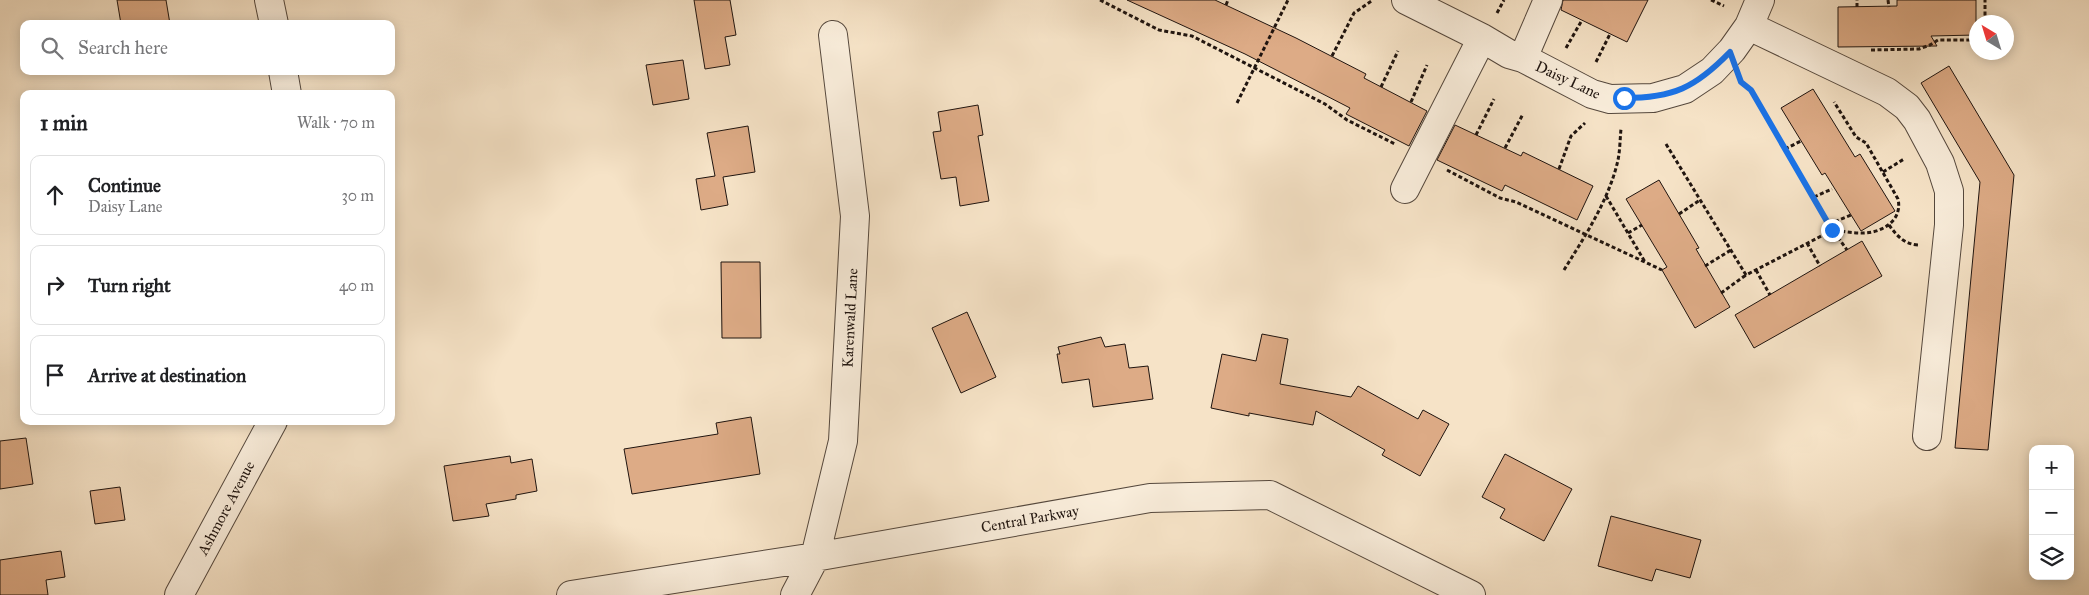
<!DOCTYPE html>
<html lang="en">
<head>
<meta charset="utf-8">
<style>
  :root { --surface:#fff; --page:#f2f2f2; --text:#202124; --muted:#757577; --line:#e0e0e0 }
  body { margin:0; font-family:"IM FELL Great Primer",serif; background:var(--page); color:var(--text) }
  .controls { position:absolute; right:15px; bottom:15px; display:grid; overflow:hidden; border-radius:10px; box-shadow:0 2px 12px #0003 }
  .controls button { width:45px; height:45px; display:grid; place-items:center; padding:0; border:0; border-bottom:1px solid var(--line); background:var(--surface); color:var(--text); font:25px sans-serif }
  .compass { position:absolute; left:1969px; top:15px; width:45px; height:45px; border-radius:50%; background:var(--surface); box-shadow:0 2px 12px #0003; rotate:322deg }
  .stop { position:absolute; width:15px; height:15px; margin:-11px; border:4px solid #1a73e8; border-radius:50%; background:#fff }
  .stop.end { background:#1a73e8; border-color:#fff; box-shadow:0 1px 5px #0008 }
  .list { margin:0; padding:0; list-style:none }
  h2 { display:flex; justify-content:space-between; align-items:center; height:65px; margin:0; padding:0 20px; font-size:21px }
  h2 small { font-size:16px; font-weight:400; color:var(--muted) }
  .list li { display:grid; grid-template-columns:32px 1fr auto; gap:15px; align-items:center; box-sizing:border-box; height:80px; margin:0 10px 10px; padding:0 10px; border:1px solid var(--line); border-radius:10px }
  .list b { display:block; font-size:19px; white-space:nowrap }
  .list p { margin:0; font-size:16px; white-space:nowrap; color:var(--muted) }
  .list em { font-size:16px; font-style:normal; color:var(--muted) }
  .icon { flex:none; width:28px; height:28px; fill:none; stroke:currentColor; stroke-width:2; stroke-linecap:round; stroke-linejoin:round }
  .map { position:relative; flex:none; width:2089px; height:595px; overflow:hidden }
  .search { position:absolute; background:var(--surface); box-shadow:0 2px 12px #0003; left:20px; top:20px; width:375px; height:55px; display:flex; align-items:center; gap:12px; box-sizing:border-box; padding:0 18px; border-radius:10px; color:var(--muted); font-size:19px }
  .panel { position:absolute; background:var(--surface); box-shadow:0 2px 12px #0003; left:20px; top:90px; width:375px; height:335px; border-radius:10px }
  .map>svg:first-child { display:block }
</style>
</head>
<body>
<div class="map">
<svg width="2089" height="595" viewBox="0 0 2089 595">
  <rect width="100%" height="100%" fill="#f6e3c7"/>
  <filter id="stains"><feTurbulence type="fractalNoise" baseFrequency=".004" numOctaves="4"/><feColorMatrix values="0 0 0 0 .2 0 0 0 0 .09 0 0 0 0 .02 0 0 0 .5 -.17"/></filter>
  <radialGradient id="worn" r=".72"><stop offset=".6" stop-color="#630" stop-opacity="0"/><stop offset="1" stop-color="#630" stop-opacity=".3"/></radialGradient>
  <path fill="#ddab86" stroke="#1f140f" d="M117,0h49l4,24h-49z
    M694,0h36l6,35 -11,2 5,28 -25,4z
    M1127,0h88l81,38 70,36 -2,4 63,33 -18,35 -63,-32 4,-6 -105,-54z
    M1563,0h85l-21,42 -66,-32z
    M1897,0h79v35l-45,1 6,10 -99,1v-40l59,-1z
    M683,60l6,39 -36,6 -7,-40z
    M1949,66l65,109 -26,275 -33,-2 25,-266 -59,-99z
    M1813,89l42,68 5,-3 35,57 -34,20 -36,-58 -3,2 -41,-67z
    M978,105l5,30 -5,1 11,65 -29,5 -4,-29 -15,2 -8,-47 8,-1 -3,-19z
    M1455,125l66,31 2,-4 70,34 -16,34 -72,-35 -3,6 -65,-31z
    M748,126l7,46 -32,5 5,28 -27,5 -5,-31 19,-3 -8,-43z
    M1659,180l40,68 -3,1 34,58 -35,21 -33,-58 5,-3 -41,-68z
    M1862,241l20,35 -128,72 -19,-33z
    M721,262h39l1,76h-39z
    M967,312l29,65 -35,16 -29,-65z
    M1262,334l26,5 -8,45 71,13 7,-11 60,33 5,-9 26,14 -29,52 -38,-21 3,-5 -69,-39 -3,14 -64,-12v3l-38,-8 11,-54 34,7z
    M1101,337l4,10 20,-3 4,24 19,-2 5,33 -60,8 -4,-28 -27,4 -5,-29h3l-2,-7z
    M751,417l9,57 -128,20 -8,-45 94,-15 -2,-11z
    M26,438l7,46 -33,5v-48z
    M1505,454l67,35 -28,52 -44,-23 5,-9 -23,-12z
    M510,456l1,7 21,-4 5,32 -21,4v4l-30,5 3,12 -36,5 -9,-55z
    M120,487l5,33 -30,4 -5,-33z
    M1611,516l90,24 -11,38 -34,-9 -4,12 -54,-15z
    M61,551l4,26 -19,3 2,15h-48v-35z"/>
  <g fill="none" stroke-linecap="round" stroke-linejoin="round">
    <g stroke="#55483d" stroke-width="30">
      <path id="minor" d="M269,0l5,24
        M1406,0l76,38 27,16 14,4 69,36 18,5 43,-1 32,-9 27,-18 20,-21 17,-24 11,-26
        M1749,26l138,66 20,15 10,13 23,43 9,28v34l-22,211
        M1523,58l25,-58
        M283,71l4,23
        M1405,189l77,-151
        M179,595l94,-174
        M571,595l244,-38 335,-59 120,-3 201,100
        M795,595l20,-38 28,-116 12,-225 -22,-181"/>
    </g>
    <path stroke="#1f140f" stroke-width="3" stroke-dasharray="4 2.5" stroke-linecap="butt" d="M1100,0l59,30 33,6 133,68 22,16 48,24
      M1711,0l13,6
      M1888,0l1,7
      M1226,5l2,-5
      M1857,7v-7
      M1497,13l7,-13
      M1985,22v-22
      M1566,48l16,-28
      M1871,50l48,-1 11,-4 8,-5h38
      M1332,56l22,-43 19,-13
      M1596,62l14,-28
      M1742,83l9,7 82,140c9,1 18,3 27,3 21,1 43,-12 38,-34l-32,-56 -10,-6 -22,-35
      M1381,87l17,-36
      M1411,102l16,-37
      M1237,103l51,-103
      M1476,135l18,-36
      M1666,144l80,131 87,-45 14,20
      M1505,148l18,-34
      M1785,149l16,-8
      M1559,169l12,-33 14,-13
      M1447,170l53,28 16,4 146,68
      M1883,172l21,-13
      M1606,196l39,66
      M1814,197l18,-8
      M1679,214l21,-14
      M1829,224l22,-9
      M1889,225c8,11 15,19 29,20
      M1628,233l14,-8
      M1807,243l13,23
      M1705,266l26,-16
      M1564,270c21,-34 45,-70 54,-110 2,-10 2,-21 3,-31
      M1756,270l14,25
      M1721,293l25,-18"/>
    <use href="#minor" stroke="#f9eddb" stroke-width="28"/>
  </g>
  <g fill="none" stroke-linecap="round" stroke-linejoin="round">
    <path stroke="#1a73e8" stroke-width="6" d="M1624,98c49,0 71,-10 106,-46l11,30 10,8 81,140"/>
  </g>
  <g text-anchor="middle" stroke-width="4" stroke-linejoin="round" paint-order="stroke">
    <g font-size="15" fill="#1f140f" stroke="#f9eddb">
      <text transform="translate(1568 80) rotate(25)" y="5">Daisy Lane</text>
      <text transform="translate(850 318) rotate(-87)" y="5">Karenwald Lane</text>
      <text transform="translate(226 508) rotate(-62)" y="5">Ashmore Avenue</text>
      <text transform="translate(1030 519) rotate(-10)" y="5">Central Parkway</text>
    </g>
  </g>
  <rect width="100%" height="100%" filter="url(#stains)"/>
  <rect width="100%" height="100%" fill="url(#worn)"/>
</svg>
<div class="controls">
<button>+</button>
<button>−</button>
<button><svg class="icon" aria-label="layers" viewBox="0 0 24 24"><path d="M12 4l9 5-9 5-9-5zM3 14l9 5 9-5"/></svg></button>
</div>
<svg class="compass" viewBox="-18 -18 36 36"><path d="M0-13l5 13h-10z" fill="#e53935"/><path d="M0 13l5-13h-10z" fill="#757577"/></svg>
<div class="stop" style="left:1624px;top:98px"></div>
<div class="stop end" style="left:1832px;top:230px"></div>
<div class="search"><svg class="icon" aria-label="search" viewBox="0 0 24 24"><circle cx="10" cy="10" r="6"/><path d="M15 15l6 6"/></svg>Search here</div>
<section class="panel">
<h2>1 min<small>Walk · 70 m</small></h2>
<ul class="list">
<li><svg class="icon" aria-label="ahead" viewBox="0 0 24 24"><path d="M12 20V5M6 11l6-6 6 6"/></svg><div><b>Continue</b><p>Daisy Lane</p></div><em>30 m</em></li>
<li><svg class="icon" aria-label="right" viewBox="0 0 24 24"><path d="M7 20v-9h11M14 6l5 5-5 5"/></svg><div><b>Turn right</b></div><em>40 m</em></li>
<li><svg class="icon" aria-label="arrive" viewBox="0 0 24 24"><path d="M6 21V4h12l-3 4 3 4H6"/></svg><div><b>Arrive at destination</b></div></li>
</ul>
</section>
</div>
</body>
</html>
